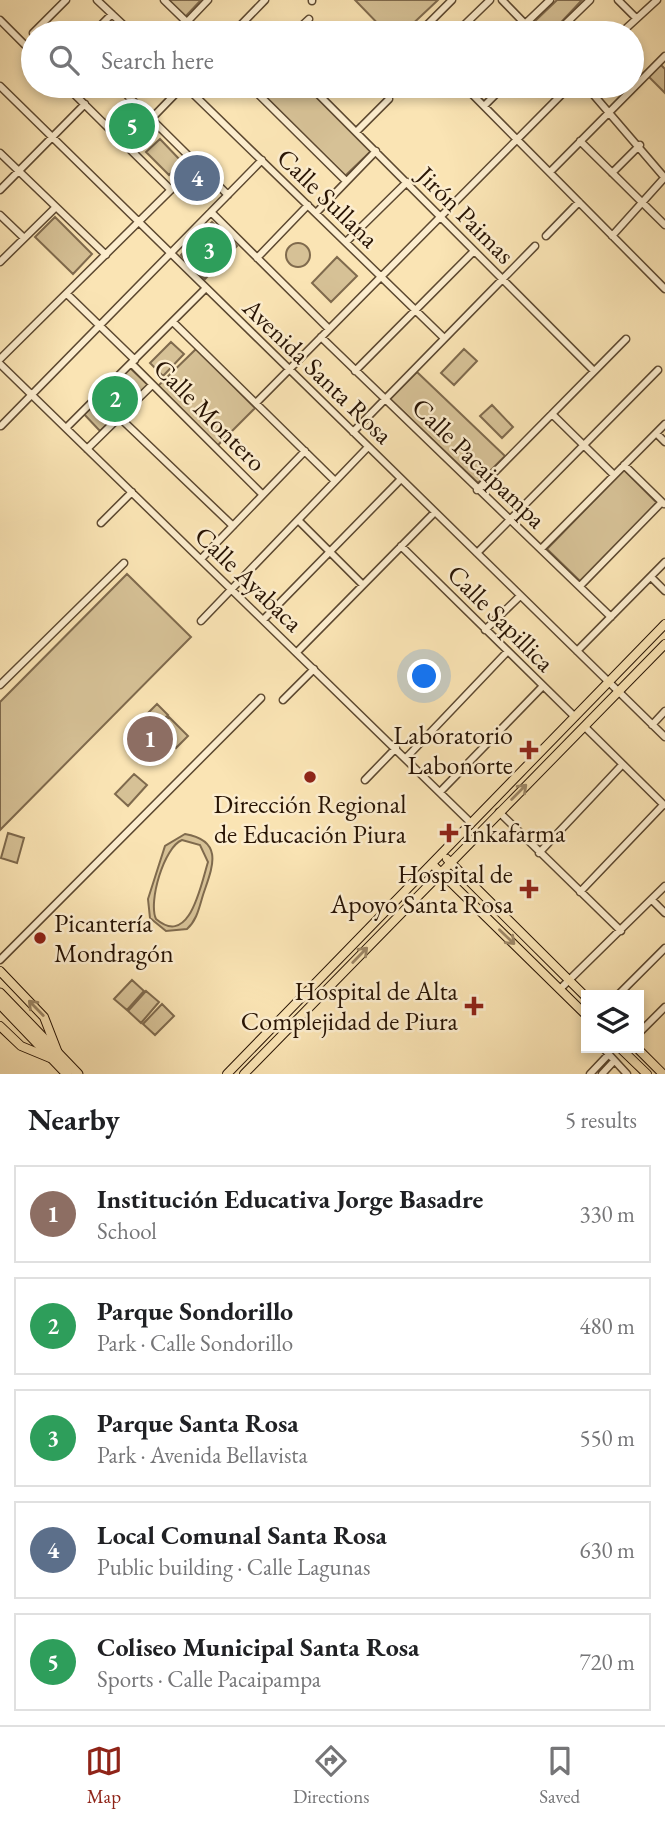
<!DOCTYPE html>
<html lang="en">
<head>
<meta charset="utf-8">
<style>
  :root { --surface:#fff; --page:#f2f2f2; --text:#202124; --muted:#757577; --line:#e0e0e0; --accent:#8f2418 }
  body { margin:0; font-family:"EB Garamond",serif; background:var(--page); color:var(--text) }
  .controls { position:absolute; right:21px; bottom:21px; display:grid; overflow:hidden; border-radius:0px; box-shadow:0 4px 10px #0003 }
  .controls button { width:63px; height:63px; display:grid; place-items:center; padding:0; border:0; border-bottom:2px solid var(--line); background:var(--surface); color:var(--text); font:35px sans-serif }
  .you { position:absolute; left:425px; top:677px; width:24px; height:24px; margin:-18px; border:5px solid #fff; border-radius:50%; background:#1a73e8; box-shadow:0 0 0 10px #1a73e833 }
  .badge { display:grid; place-items:center; width:46px; height:46px; border-radius:50%; background:var(--accent); color:#fff; font-size:23px; font-weight:700 }
  .pin { position:absolute; translate:-50% -50%; border:4px solid #fff; box-shadow:0 2px 7px #0006 }
  .list { margin:0; padding:0; list-style:none }
  h2 { display:flex; justify-content:space-between; align-items:center; height:91px; margin:0; padding:0 28px; font-size:30px }
  h2 small { font-size:23px; font-weight:400; color:var(--muted) }
  .list li { display:grid; grid-template-columns:46px 1fr auto; gap:21px; align-items:center; box-sizing:border-box; height:98px; margin:0 14px 14px; padding:0 14px; border:2px solid var(--line); border-radius:0px }
  .list b { display:block; font-size:26px; white-space:nowrap }
  .list p { margin:0; font-size:23px; white-space:nowrap; color:var(--muted) }
  .list em { font-size:23px; font-style:normal; color:var(--muted) }
  .icon { flex:none; width:38px; height:38px; fill:none; stroke:currentColor; stroke-width:2; stroke-linecap:round; stroke-linejoin:round }
  .map { position:relative; flex:none; width:665px; height:1074px; overflow:hidden }
  .search { position:absolute; background:var(--surface); box-shadow:0 4px 10px #0003; left:21px; right:21px; top:21px; height:77px; display:flex; align-items:center; gap:18px; box-sizing:border-box; padding:0 24px; border-radius:38px; color:var(--muted); font-size:26px }
  .sheet { height:651px; background:var(--surface) }
  nav { display:flex; justify-content:space-around; align-items:center; box-sizing:border-box; height:98px; border-top:2px solid var(--line); background:var(--surface); font-size:19px; color:var(--muted) }
  nav a { display:grid; justify-items:center; gap:4px }
  nav .on { color:var(--accent) }
  .map>svg:first-child { display:block }
</style>
</head>
<body>
<div class="map">
<svg width="665" height="1074" viewBox="0 0 665 1074">
  <rect width="100%" height="100%" fill="#fae4b4"/>
  <filter id="stains"><feTurbulence type="fractalNoise" baseFrequency=".00286" numOctaves="4"/><feColorMatrix values="0 0 0 0 .2 0 0 0 0 .09 0 0 0 0 .02 0 0 0 .5 -.17"/></filter>
  <radialGradient id="worn" r=".72"><stop offset=".6" stop-color="#630" stop-opacity="0"/><stop offset="1" stop-color="#630" stop-opacity=".3"/></radialGradient>
  <path fill="#d6c196" stroke="#7f6a4d" stroke-width="2" fill-rule="evenodd" d="M168,0h33l-16,17z
    M355,0h83l-35,33h-16z
    M557,0h25l-31,33h-9l-9,-10z
    M660,64l5,5v24l-17,-17z
    M255,86h51l65,65 -26,25z
    M128,102l28,28 -20,21 -29,-29z
    M160,139l22,23 -13,13 -23,-23z
    M55,217l37,37 -19,20 -38,-37z
    M212,222l25,24 -32,33 -24,-24z
    M286 255a12 12 0 1 1 24 0a12 12 0 1 1-24 0Z
    M337,257l20,19 -26,26 -19,-19z
    M171,342l13,12 -21,22 -13,-13z
    M196,349l59,59 -38,38 -60,-59z
    M464,349l13,12 -23,24 -13,-12z
    M129,367l19,18 -48,46 -18,-19z
    M417,372l88,84 -27,27 -88,-84z
    M492,405l21,22 -11,11 -22,-22z
    M624,470l33,33 -76,79 -34,-33z
    M127,574l64,63 -191,193v-128z
    M157,704l11,11 -21,21 -11,-11z
    M169,717l19,19 -12,12 -19,-18z
    M134,774l13,11 -19,21 -13,-12z
    M8,833l16,5 -7,25 -16,-5z
    M185,834c40,7 27,34 18,61 -4,13 -6,25 -16,34l-21,2 -16,-13 -2,-19 17,-53zM182,840l18,5 8,17c-7,22 -18,86 -52,57 -8,-17 8,-72 26,-79z
    M132,980l12,11 -17,19 -13,-11z
    M146,991l13,11 -18,21 -13,-12z
    M162,1004l12,12 -19,19 -12,-11z"/>
  <g fill="none" stroke-linecap="round" stroke-linejoin="round">
    <g stroke="#5c4830" stroke-width="9">
      <path id="minor" d="M97,0l35,33
        M164,0l34,33
        M502,0l32,33
        M618,0l18,18
        M312,1v-1
        M0,20l33,33
        M187,22l21,-22
        M465,24l10,9
        M525,24l25,-24
        M33,33l33,-33
        M93,33l19,-19
        M233,33l32,-33
        M294,33l15,-14
        M419,33l33,-33
        M456,33l34,-33
        M556,33l34,-33
        M621,33l36,-33
        M0,86l665,651
        M66,86l105,104
        M118,86l110,109
        M185,86l259,252
        M250,86l96,95
        M310,86l284,285
        M464,86l201,203
        M586,86l79,92
        M400,89l3,-3
        M484,106l20,-20
        M151,119l32,-33
        M356,132l33,-33
        M580,141l85,84
        M0,153l106,102
        M550,172l115,-116
        M612,173l28,-28
        M0,190l85,-86
        M211,212l118,117
        M316,213l60,-62
        M0,215l24,23
        M546,236l33,-34
        M612,236l53,-59
        M346,242l61,-60
        M257,258l51,-53
        M0,262l56,-55
        M67,294l68,66
        M173,322l162,159
        M321,337l290,280
        M0,359l197,-195
        M131,363l131,131
        M0,364l471,459
        M355,371l119,-120
        M256,403l314,-317
        M552,414l62,61
        M119,417l114,109
        M1,426l261,-266
        M66,428l140,-140
        M353,432l182,-186
        M656,433l9,9
        M87,449l65,-64
        M624,465l40,39
        M477,490l149,-151
        M298,520l65,65
        M101,523l31,-31
        M401,546l174,171
        M541,549l124,-125
        M477,553l181,-183
        M201,559l104,-108
        M651,577l14,14
        M580,586l82,-84
        M263,620l138,-141
        M201,621l167,-174
        M485,630l35,-34
        M577,651l88,-89
        M297,652l138,-140
        M0,685l124,-122
        M283,700l31,-31
        M652,725l13,-14
        M585,727l79,78
        M406,758l101,-106
        M365,780l31,-32
        M440,792l103,-106
        M499,812l122,119
        M539,853l82,-87
        M580,892l83,-87
        M652,900l13,13
        M0,960l261,-262
        M560,989l105,-103
        M618,995l47,-47
        M639,1033l26,-26
        M603,1048l24,26
        M590,1074l18,-19
        M602,1074l12,-13"/>
    </g>
    <g stroke="#281404" stroke-width="10">
      <path id="major" d="M447,859l139,138
        M432,864l154,151
        M0,971l44,46 14,36
        M0,1026l21,20 29,12
        M620,1048l27,26
        M637,1048l26,26
        M227,1074l438,-450
        M244,1074l421,-430"/>
    </g>
    <g stroke="#281404" stroke-width="11">
      <path id="highway" d="M0,993l78,81
        M0,1004l67,70"/>
    </g>
    <use href="#minor" stroke="#fcedce" stroke-width="6"/>
    <use href="#major" stroke="#fae4b4" stroke-width="8"/>
    <use href="#highway" stroke="#fae4b4" stroke-width="9"/>
  </g>
  <defs><path id="oneway-shaft" d="M-6 0H5M1.5-3L5.5 0L1.5 3" fill="none" stroke-width="1.6" stroke-linecap="round" stroke-linejoin="round" transform="scale(1.75)"/></defs>
  <g stroke="#9c8665">
    <use href="#oneway-shaft" transform="translate(519 792) rotate(-45)"/>
    <use href="#oneway-shaft" transform="translate(507 937) rotate(44)"/>
    <use href="#oneway-shaft" transform="translate(360 955) rotate(-46)"/>
    <use href="#oneway-shaft" transform="translate(36 1008) rotate(-134)"/>
  </g>
  <g fill="#8f2418" stroke="#fcedce" stroke-width="2.5">
    <path d="M525.5 739.5h7v7h7v7h-7v7h-7v-7h-7v-7h7z"/>
    <circle cx="310" cy="777" r="7"/>
    <path d="M445.5 822.5h7v7h7v7h-7v7h-7v-7h-7v-7h7z"/>
    <path d="M525.5 878.5h7v7h7v7h-7v7h-7v-7h-7v-7h7z"/>
    <circle cx="40" cy="938" r="7"/>
    <path d="M470.5 995.5h7v7h7v7h-7v7h-7v-7h-7v-7h7z"/>
  </g>
  <g text-anchor="middle" stroke-width="5" stroke-linejoin="round" paint-order="stroke">
    <g font-size="26" fill="#281404" stroke="#fcedce">
      <text transform="translate(328 198) rotate(44)" y="9">Calle Sullana</text>
      <text transform="translate(466 215) rotate(45)" y="9">Jirón Paimas</text>
      <text transform="translate(318 371) rotate(44)" y="9">Avenida Santa Rosa</text>
      <text transform="translate(210 415) rotate(45)" y="9">Calle Montero</text>
      <text transform="translate(479 463) rotate(44)" y="9">Calle Pacaipampa</text>
      <text transform="translate(249 579) rotate(44)" y="9">Calle Ayabaca</text>
      <text transform="translate(501 618) rotate(45)" y="9">Calle Sapillica</text>
    </g>
    <g font-size="26" fill="#281404" stroke="#fcedce" text-anchor="end">
      <text x="513" y="744">Laboratorio<tspan x="513" dy="30">Labonorte</tspan></text>
      <text x="310" y="813" text-anchor="middle">Dirección Regional<tspan x="310" dy="30">de Educación Piura</tspan></text>
      <text x="463" y="842" text-anchor="start">Inkafarma</text>
      <text x="513" y="883">Hospital de<tspan x="513" dy="30">Apoyo Santa Rosa</tspan></text>
      <text x="54" y="932" text-anchor="start">Picantería<tspan x="54" dy="30">Mondragón</tspan></text>
      <text x="458" y="1000">Hospital de Alta<tspan x="458" dy="30">Complejidad de Piura</tspan></text>
    </g>
  </g>
  <rect width="100%" height="100%" filter="url(#stains)"/>
  <rect width="100%" height="100%" fill="url(#worn)"/>
</svg>
<div class="controls">
<button><svg class="icon" aria-label="layers" viewBox="0 0 24 24"><path d="M12 4l9 5-9 5-9-5zM3 14l9 5 9-5"/></svg></button>
</div>
<div class="you"></div>
<div class="pin badge" style="left:150px;top:739px;background:#8d6e63">1</div>
<div class="pin badge" style="left:115px;top:399px;background:#2e9e5b">2</div>
<div class="pin badge" style="left:209px;top:250px;background:#2e9e5b">3</div>
<div class="pin badge" style="left:197px;top:178px;background:#5c6f8a">4</div>
<div class="pin badge" style="left:132px;top:126px;background:#2e9e5b">5</div>
<div class="search"><svg class="icon" aria-label="search" viewBox="0 0 24 24"><circle cx="10" cy="10" r="6"/><path d="M15 15l6 6"/></svg>Search here</div>
</div>
<section class="sheet">
<h2>Nearby<small>5 results</small></h2>
<ul class="list">
<li><span class="badge" style="background:#8d6e63">1</span><div><b>Institución Educativa Jorge Basadre</b><p>School</p></div><em>330 m</em></li>
<li><span class="badge" style="background:#2e9e5b">2</span><div><b>Parque Sondorillo</b><p>Park · Calle Sondorillo</p></div><em>480 m</em></li>
<li><span class="badge" style="background:#2e9e5b">3</span><div><b>Parque Santa Rosa</b><p>Park · Avenida Bellavista</p></div><em>550 m</em></li>
<li><span class="badge" style="background:#5c6f8a">4</span><div><b>Local Comunal Santa Rosa</b><p>Public building · Calle Lagunas</p></div><em>630 m</em></li>
<li><span class="badge" style="background:#2e9e5b">5</span><div><b>Coliseo Municipal Santa Rosa</b><p>Sports · Calle Pacaipampa</p></div><em>720 m</em></li>
</ul>
</section>
<nav>
<a class="on"><svg class="icon" aria-label="map" viewBox="0 0 24 24"><path d="M3 6l6-2 6 2 6-2v14l-6 2-6-2-6 2zM9 4v14M15 6v14"/></svg>Map</a>
<a><svg class="icon" aria-label="directions" viewBox="0 0 24 24"><path d="M12 3l9 9-9 9-9-9zM9 14v-3h6M13 9l2 2-2 2"/></svg>Directions</a>
<a><svg class="icon" aria-label="saved" viewBox="0 0 24 24"><path d="M7 4h10v16l-5-4-5 4z"/></svg>Saved</a>
</nav>
</body>
</html>
